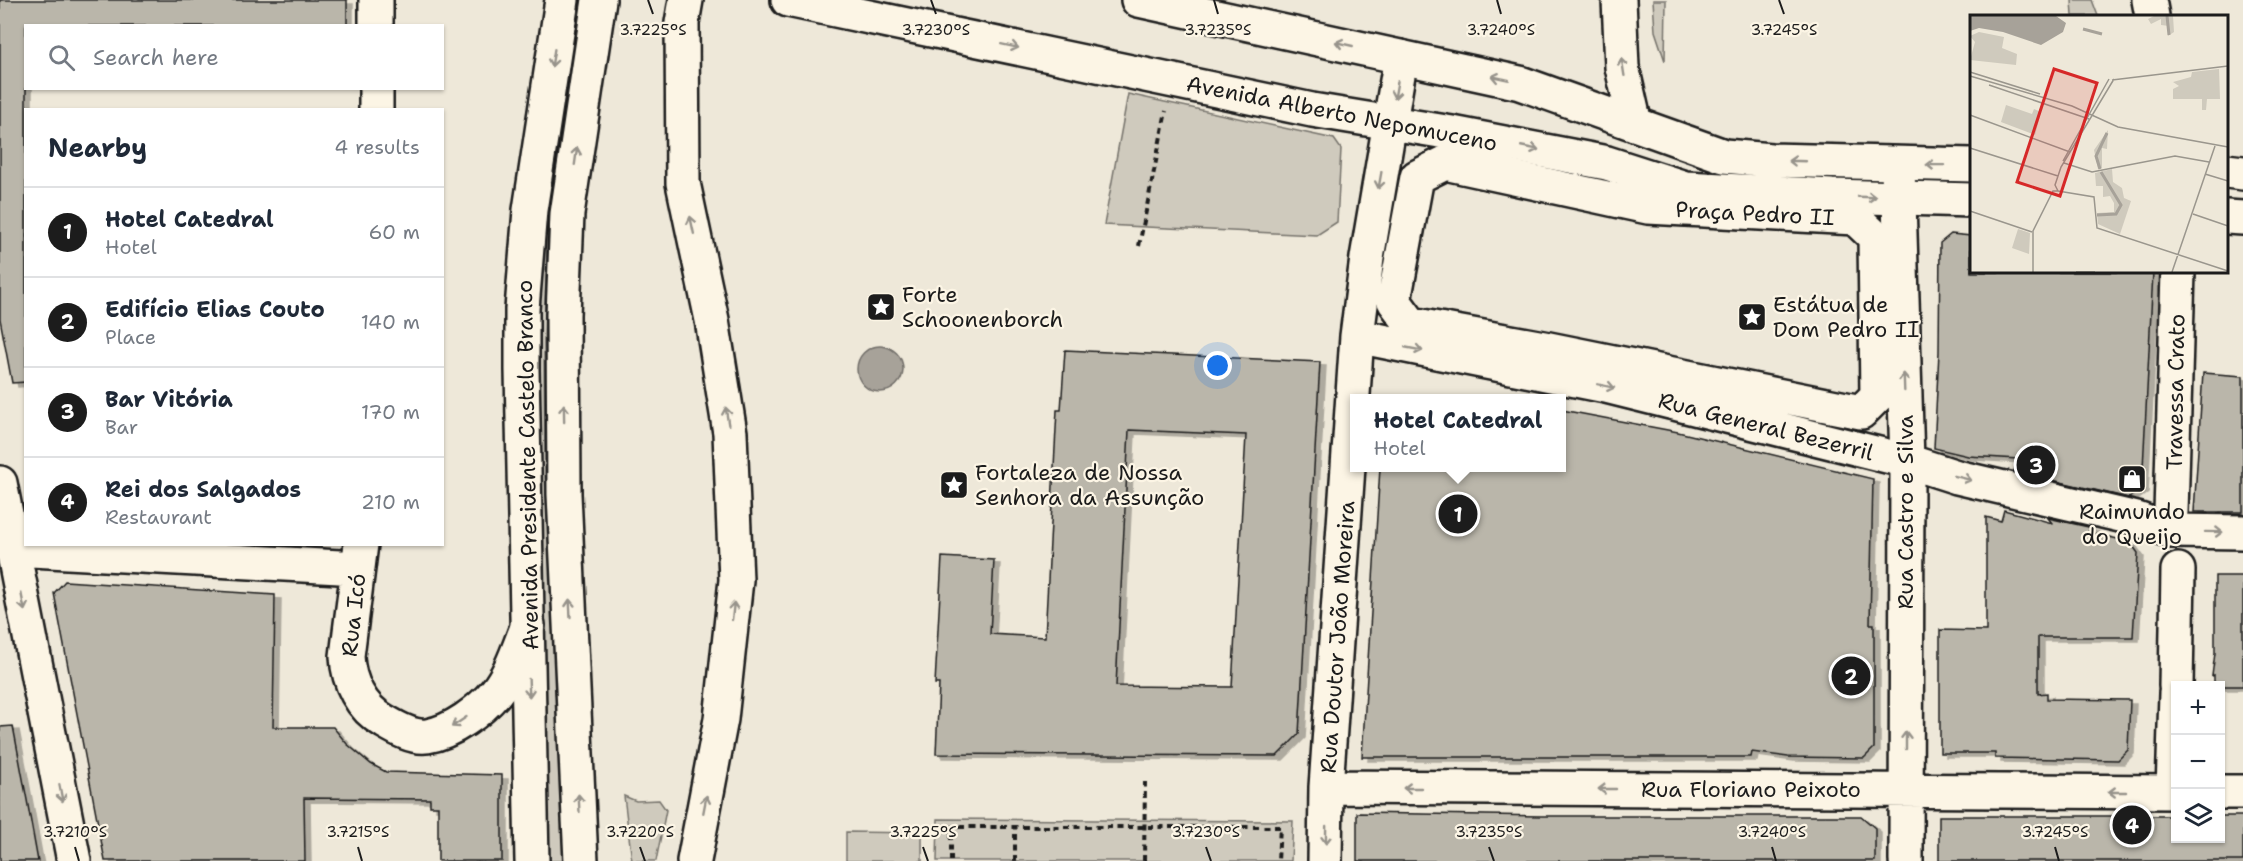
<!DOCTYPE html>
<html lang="en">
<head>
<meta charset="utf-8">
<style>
  :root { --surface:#fff; --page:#f6f6f7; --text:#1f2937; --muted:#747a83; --line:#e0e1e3; --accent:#1c1c1c }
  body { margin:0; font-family:"Shantell Sans",sans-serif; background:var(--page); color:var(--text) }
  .controls { position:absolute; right:18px; bottom:18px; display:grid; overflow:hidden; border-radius:0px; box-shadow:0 2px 4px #0004 }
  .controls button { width:54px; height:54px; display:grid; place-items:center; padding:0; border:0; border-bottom:2px solid var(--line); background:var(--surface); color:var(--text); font:30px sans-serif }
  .you { position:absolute; left:1218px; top:366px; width:21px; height:21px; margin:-15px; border:4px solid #fff; border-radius:50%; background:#1a73e8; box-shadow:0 0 0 9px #1a73e833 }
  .badge { display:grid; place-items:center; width:39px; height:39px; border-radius:50%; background:var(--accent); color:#fff; font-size:20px; font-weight:700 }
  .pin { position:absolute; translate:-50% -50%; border:3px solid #fff; box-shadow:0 2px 6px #0006 }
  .popup { position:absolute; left:1350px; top:394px; width:216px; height:78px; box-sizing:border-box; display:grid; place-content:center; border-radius:0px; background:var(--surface); filter:drop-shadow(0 2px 4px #0005); font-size:20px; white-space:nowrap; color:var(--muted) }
  .popup b { font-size:22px; color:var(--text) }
  .popup::after { content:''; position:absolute; left:50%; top:100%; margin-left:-12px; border:12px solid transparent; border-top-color:var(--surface) }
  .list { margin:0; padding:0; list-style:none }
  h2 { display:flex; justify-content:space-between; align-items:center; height:78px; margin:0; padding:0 24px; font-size:26px }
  h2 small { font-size:20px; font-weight:400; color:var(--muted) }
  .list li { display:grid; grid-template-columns:39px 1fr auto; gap:18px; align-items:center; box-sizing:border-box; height:90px; padding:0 24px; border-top:2px solid var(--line) }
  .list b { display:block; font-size:22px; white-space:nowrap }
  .list p { margin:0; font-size:20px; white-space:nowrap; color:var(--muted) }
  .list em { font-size:20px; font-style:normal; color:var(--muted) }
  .icon { flex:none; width:33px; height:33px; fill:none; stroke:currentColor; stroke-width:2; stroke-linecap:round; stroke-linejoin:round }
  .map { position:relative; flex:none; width:2243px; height:861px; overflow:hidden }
  .search { position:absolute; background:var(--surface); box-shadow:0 2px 4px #0004; left:24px; top:24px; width:420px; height:66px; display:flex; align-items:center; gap:15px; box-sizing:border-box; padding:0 21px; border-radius:0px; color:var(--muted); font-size:22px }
  .panel { position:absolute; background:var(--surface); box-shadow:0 2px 4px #0004; left:24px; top:108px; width:420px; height:438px; border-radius:0px }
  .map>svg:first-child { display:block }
</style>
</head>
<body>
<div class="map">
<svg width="2243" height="861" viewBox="0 0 2243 861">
  <defs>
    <filter id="shadow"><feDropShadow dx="6" dy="4" stdDeviation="0" flood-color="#0004"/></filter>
  </defs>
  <rect width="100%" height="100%" fill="#eee8d9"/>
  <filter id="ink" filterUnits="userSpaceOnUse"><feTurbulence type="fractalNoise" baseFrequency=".0167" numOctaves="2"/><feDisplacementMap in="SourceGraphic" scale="12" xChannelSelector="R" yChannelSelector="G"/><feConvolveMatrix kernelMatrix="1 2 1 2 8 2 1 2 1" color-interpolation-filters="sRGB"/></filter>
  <g filter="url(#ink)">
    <path fill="#cfcabd" stroke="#76736c" stroke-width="1.5" d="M1653,0h13l-1,61 -10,-30z
      M2072,0h20l6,16h-25z
      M1128,94l206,45 7,10 -4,73 -20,13 -213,-10z
      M543,207h5l-4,134 1,133 22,387h-21l1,-146 -10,-238 1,-135z
      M624,796l12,5 23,-1 7,10 -10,51h-24z
      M938,819l355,2 -2,40h-354z
      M846,832l76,1v28h-76z"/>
    <path fill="#a7a299" stroke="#6f6c67" stroke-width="1.5" d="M857 369a23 23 0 1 1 46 0a23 23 0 1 1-46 0Z"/>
    <path fill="#bab6aa" stroke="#1c1c1c" stroke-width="1.5" fill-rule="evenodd" filter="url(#shadow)" d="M0,0h347v26h-321v356l-14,1 -12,-64z
      M1951,234l20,2v36h182l-11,216 -13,10 -115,-27 4,-12 -50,-3 -34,-8 5,-96 1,-109z
      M1065,350l255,12 -21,372 -22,22 -341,-2 3,-70h-4l7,-127 52,3 -4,74 55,3 12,-227h4zM1129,430l117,5 -14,252 -116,-1z
      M2203,373l40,3v136h-49z
      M1562,410l116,22 195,47 -3,145h4v124l-10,10 -76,-1 -36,-5 -1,5h-389l18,-289h182z
      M2004,510l48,13 -4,-5 45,10 -5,4 42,10 8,11 -5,84h-95v57l9,-1v6l83,1 -2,50 -10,10 -123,-2v-5h-55v-123l46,1v-114l15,4z
      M2215,576h28v110h-29v-11l-2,1 3,-23z
      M65,581l210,14 -2,132h60l14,17 24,20 15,8 116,3v86h-64v-55h-8v-7l-126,-1 1,63h-200l-51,-268z
      M13,726l14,74 11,61h-38v-134z
      M1357,813l184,3h320l14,12v33h-518z
      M1939,816h236v22h45v-22h23v45h-304z"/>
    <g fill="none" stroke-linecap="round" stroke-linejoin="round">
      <g stroke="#1c1c1c" stroke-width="38">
        <path id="minor" d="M376,0v26
          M1619,0l3,67 13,57
          M2149,0l3,16
          M376,88v22
          M1445,163l203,44 207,11 20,19 2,159 -16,16 -317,-64 -133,-24 -17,-23 23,-124z
          M1898,169l9,292 -1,400
          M1357,336l249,50 301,75 50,16 180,42 34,12 72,1
          M0,483l74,378
          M2171,512l7,-240
          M361,544l-14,112c1,26 14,52 37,65 12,7 28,17 43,15 25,-4 53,-25 69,-44 15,-18 23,-45 32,-67
          M13,549l345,19
          M2176,686l2,-116
          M1326,787l850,5
          M2173,792l3,-99
          M2220,792h23
          M1325,861l1,-74 31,-451 10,-78 34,-201"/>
      </g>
      <g stroke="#1c1c1c" stroke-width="38">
        <path id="major" d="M686,0l-4,23 1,160 29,137 18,113 6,147 -15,139 -27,142
          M788,0l524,110 140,23 155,30 78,25 147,8 140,4
          M1138,0l382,83 204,73 47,4 201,5
          M2226,171l17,2
          M2226,217l17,1
          M532,861l-10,-491v-61l8,-99 32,-210
          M581,861l-17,-367 -1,-179 4,-101 32,-214"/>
      </g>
      <path stroke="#1c1c1c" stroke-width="4" stroke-dasharray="6 4.5" stroke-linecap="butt" d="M1139,246l27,-135
        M951,861v-34h329l-2,34
        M1015,861v-33
        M1144,861l1,-79"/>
      <use href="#minor" stroke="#fcf5e5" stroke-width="33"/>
      <use href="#major" stroke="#fcf5e5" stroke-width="33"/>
    </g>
    <defs><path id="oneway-shaft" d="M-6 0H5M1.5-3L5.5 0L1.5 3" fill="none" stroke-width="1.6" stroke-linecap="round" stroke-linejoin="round" transform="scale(1.5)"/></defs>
    <g stroke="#97938b">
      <use href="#oneway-shaft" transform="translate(1344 44) rotate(-167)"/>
      <use href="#oneway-shaft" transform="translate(1010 46) rotate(12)"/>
      <use href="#oneway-shaft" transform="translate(553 58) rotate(99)"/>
      <use href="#oneway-shaft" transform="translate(1623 67) rotate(-99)"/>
      <use href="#oneway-shaft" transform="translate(1500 78) rotate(-168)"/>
      <use href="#oneway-shaft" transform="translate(1396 90) rotate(100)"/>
      <use href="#oneway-shaft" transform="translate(1530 148) rotate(11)"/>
      <use href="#oneway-shaft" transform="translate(576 156) rotate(-82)"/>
      <use href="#oneway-shaft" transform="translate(1797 161) rotate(-178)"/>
      <use href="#oneway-shaft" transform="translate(1935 165) rotate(-179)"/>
      <use href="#oneway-shaft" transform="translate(1380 180) rotate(100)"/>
      <use href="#oneway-shaft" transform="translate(1867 197) rotate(2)"/>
      <use href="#oneway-shaft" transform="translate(692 225) rotate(-102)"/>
      <use href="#oneway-shaft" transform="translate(1414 349) rotate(11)"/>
      <use href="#oneway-shaft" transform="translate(1904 382) rotate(-92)"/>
      <use href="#oneway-shaft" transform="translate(1606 386) rotate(12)"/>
      <use href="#oneway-shaft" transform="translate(564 413) rotate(-91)"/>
      <use href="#oneway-shaft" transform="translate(727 416) rotate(-99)"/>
      <use href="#oneway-shaft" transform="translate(1963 478) rotate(14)"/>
      <use href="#oneway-shaft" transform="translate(2214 532) rotate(1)"/>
      <use href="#oneway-shaft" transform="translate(23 602) rotate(79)"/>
      <use href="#oneway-shaft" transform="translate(570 608) rotate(-93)"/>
      <use href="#oneway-shaft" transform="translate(733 611) rotate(-84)"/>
      <use href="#oneway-shaft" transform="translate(529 688) rotate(88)"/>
      <use href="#oneway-shaft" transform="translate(459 722) rotate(146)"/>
      <use href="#oneway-shaft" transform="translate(1906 740) rotate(-90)"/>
      <use href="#oneway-shaft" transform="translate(1412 788) rotate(-180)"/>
      <use href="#oneway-shaft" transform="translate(1607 789) rotate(-180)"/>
      <use href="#oneway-shaft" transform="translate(2117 792) rotate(-180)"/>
      <use href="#oneway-shaft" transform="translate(61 793) rotate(79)"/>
      <use href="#oneway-shaft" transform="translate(579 803) rotate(-93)"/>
      <use href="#oneway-shaft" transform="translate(705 804) rotate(-79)"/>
      <use href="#oneway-shaft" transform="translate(1326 835) rotate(91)"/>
    </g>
  </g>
  <path fill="none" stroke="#1c1c1c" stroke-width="2" d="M648,0l5,14M931,0l5,14M1214,0l4,14M1497,0l4,14M1779,0l5,14M75,847l4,14M358,847l4,14M640,847l5,14M923,847l5,14M1206,847l5,14M1489,847l5,14M1772,847l4,14M2055,847l4,14"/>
  <defs>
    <g id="sight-square" transform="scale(1.5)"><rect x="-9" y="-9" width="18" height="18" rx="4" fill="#1c1c1c" stroke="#fcf5e5"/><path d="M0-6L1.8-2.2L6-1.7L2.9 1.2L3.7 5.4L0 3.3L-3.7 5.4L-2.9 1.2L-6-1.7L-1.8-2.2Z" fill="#fff"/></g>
    <g id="shop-square" transform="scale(1.5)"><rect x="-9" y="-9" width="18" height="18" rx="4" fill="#1c1c1c" stroke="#fcf5e5"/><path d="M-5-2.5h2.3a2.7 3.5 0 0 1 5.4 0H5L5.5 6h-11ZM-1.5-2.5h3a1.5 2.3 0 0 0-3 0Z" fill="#fff"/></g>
  </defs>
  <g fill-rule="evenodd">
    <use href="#sight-square" x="881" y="307"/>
    <use href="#sight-square" x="1752" y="317"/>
    <use href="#shop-square" x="2132" y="479"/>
    <use href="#sight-square" x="954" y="485"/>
  </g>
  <g text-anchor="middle" stroke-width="4.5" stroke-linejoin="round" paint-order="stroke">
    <g font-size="22" fill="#1c1c1c" stroke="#fcf5e5">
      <text transform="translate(1342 113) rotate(11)" y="8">Avenida Alberto Nepomuceno</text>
      <text transform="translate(1755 213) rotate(3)" y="8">Praça Pedro II</text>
      <text transform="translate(2175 392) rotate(-89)" y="8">Travessa Crato</text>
      <text transform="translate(1766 426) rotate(14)" y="8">Rua General Bezerril</text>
      <text transform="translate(527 465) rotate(-91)" y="8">Avenida Presidente Castelo Branco</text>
      <text transform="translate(1905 512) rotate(-90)" y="8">Rua Castro e Silva</text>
      <text transform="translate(353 615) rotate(-84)" y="8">Rua Icó</text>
      <text transform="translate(1337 637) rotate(-86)" y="8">Rua Doutor João Moreira</text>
      <text x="1751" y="797">Rua Floriano Peixoto</text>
    </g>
    <g font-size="22" fill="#1c1c1c" stroke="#fcf5e5" text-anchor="start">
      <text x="902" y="302">Forte<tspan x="902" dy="25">Schoonenborch</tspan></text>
      <text x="1773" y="312">Estátua de<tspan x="1773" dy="25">Dom Pedro II</tspan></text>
      <text x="975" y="480">Fortaleza de Nossa<tspan x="975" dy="25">Senhora da Assunção</tspan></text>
      <text x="2132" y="519" text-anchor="middle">Raimundo<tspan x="2132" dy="25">do Queijo</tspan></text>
    </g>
  </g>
  <g transform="translate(1970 15)">
    <rect width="258" height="258" fill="#eee8d9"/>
    <path d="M184,1h19l1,16 -6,4 1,-10 -8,-1v-6l-10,5 -3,-5zM9,17l25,5 -2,11 15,6 -1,11 -46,-5 5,-18 -5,-6zM249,54l1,30h-13l-1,11h-4v-11h-29v-10l6,-3 -6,-4 18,-5 1,-5zM36,90l26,9 2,-5 7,3 -6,23 -34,-13zM138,115l-1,19 -5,-1v20l-4,1 -4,-19zM142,154l1,13 9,6 2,10 7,3 -11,33 -22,-10 -1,-11 17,-1v-9l-4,-7 -7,1v-11h-7l-1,-13zM48,214l12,4 -1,21 -17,-6z" fill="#cfcabd"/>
    <path d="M0,1h86l10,7 -3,9 -22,13 -38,-13 -24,-4 -9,3z" fill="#a7a299"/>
    <path fill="none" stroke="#a7a299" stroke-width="3" d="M197,1l2,19M113,14l19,5M130,154l-4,-13 11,-23M127,200l19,-1 5,-9 -20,-33"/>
    <path fill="none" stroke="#9a968d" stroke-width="1.5" d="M0,57l70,22M0,61l102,30 46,21 110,20M142,65l116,-14M19,70l100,34M0,100l100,37M0,133l88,28M93,146l46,-82M94,148l28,9 83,-16 34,6M235,159l23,7M88,176l36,6 3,31 131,43M0,196l62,21M223,199l35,12M63,257v-41l20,-40h5l-3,-6 6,-18 53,-88M106,257h19M202,257l43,-126"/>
    <path fill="#d62828" fill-opacity="0.15" stroke="#d62828" stroke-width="3" d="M84,54l43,14 -37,113 -43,-14z"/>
    <rect width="258" height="258" fill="none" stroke="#1c1c1c" stroke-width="3"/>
  </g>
  <g font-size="15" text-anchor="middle" fill="#1c1c1c" stroke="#fcf5e5" stroke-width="4.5" stroke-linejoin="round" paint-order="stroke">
    <text x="653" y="35">3.7225°S</text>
    <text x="936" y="35">3.7230°S</text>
    <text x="1218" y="35">3.7235°S</text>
    <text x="1501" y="35">3.7240°S</text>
    <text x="1784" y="35">3.7245°S</text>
    <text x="75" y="837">3.7210°S</text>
    <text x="358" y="837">3.7215°S</text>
    <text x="640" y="837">3.7220°S</text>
    <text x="923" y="837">3.7225°S</text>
    <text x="1206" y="837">3.7230°S</text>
    <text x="1489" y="837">3.7235°S</text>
    <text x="1772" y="837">3.7240°S</text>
    <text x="2055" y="837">3.7245°S</text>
  </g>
</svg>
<div class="controls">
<button>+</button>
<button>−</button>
<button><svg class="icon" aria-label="layers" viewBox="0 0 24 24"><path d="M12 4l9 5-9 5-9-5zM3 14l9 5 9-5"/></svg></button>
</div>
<div class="you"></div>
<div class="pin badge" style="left:1458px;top:514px">1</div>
<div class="popup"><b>Hotel Catedral</b>Hotel</div>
<div class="pin badge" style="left:1851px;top:676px">2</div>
<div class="pin badge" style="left:2036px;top:465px">3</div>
<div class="pin badge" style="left:2132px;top:825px">4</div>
<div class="search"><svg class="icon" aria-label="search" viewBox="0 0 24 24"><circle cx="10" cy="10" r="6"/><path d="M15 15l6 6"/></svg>Search here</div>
<section class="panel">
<h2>Nearby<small>4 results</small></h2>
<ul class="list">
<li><span class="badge">1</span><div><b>Hotel Catedral</b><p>Hotel</p></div><em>60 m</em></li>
<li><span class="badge">2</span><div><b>Edifício Elias Couto</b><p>Place</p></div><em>140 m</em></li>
<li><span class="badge">3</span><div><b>Bar Vitória</b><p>Bar</p></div><em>170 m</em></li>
<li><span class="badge">4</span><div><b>Rei dos Salgados</b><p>Restaurant</p></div><em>210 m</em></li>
</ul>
</section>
</div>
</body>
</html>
